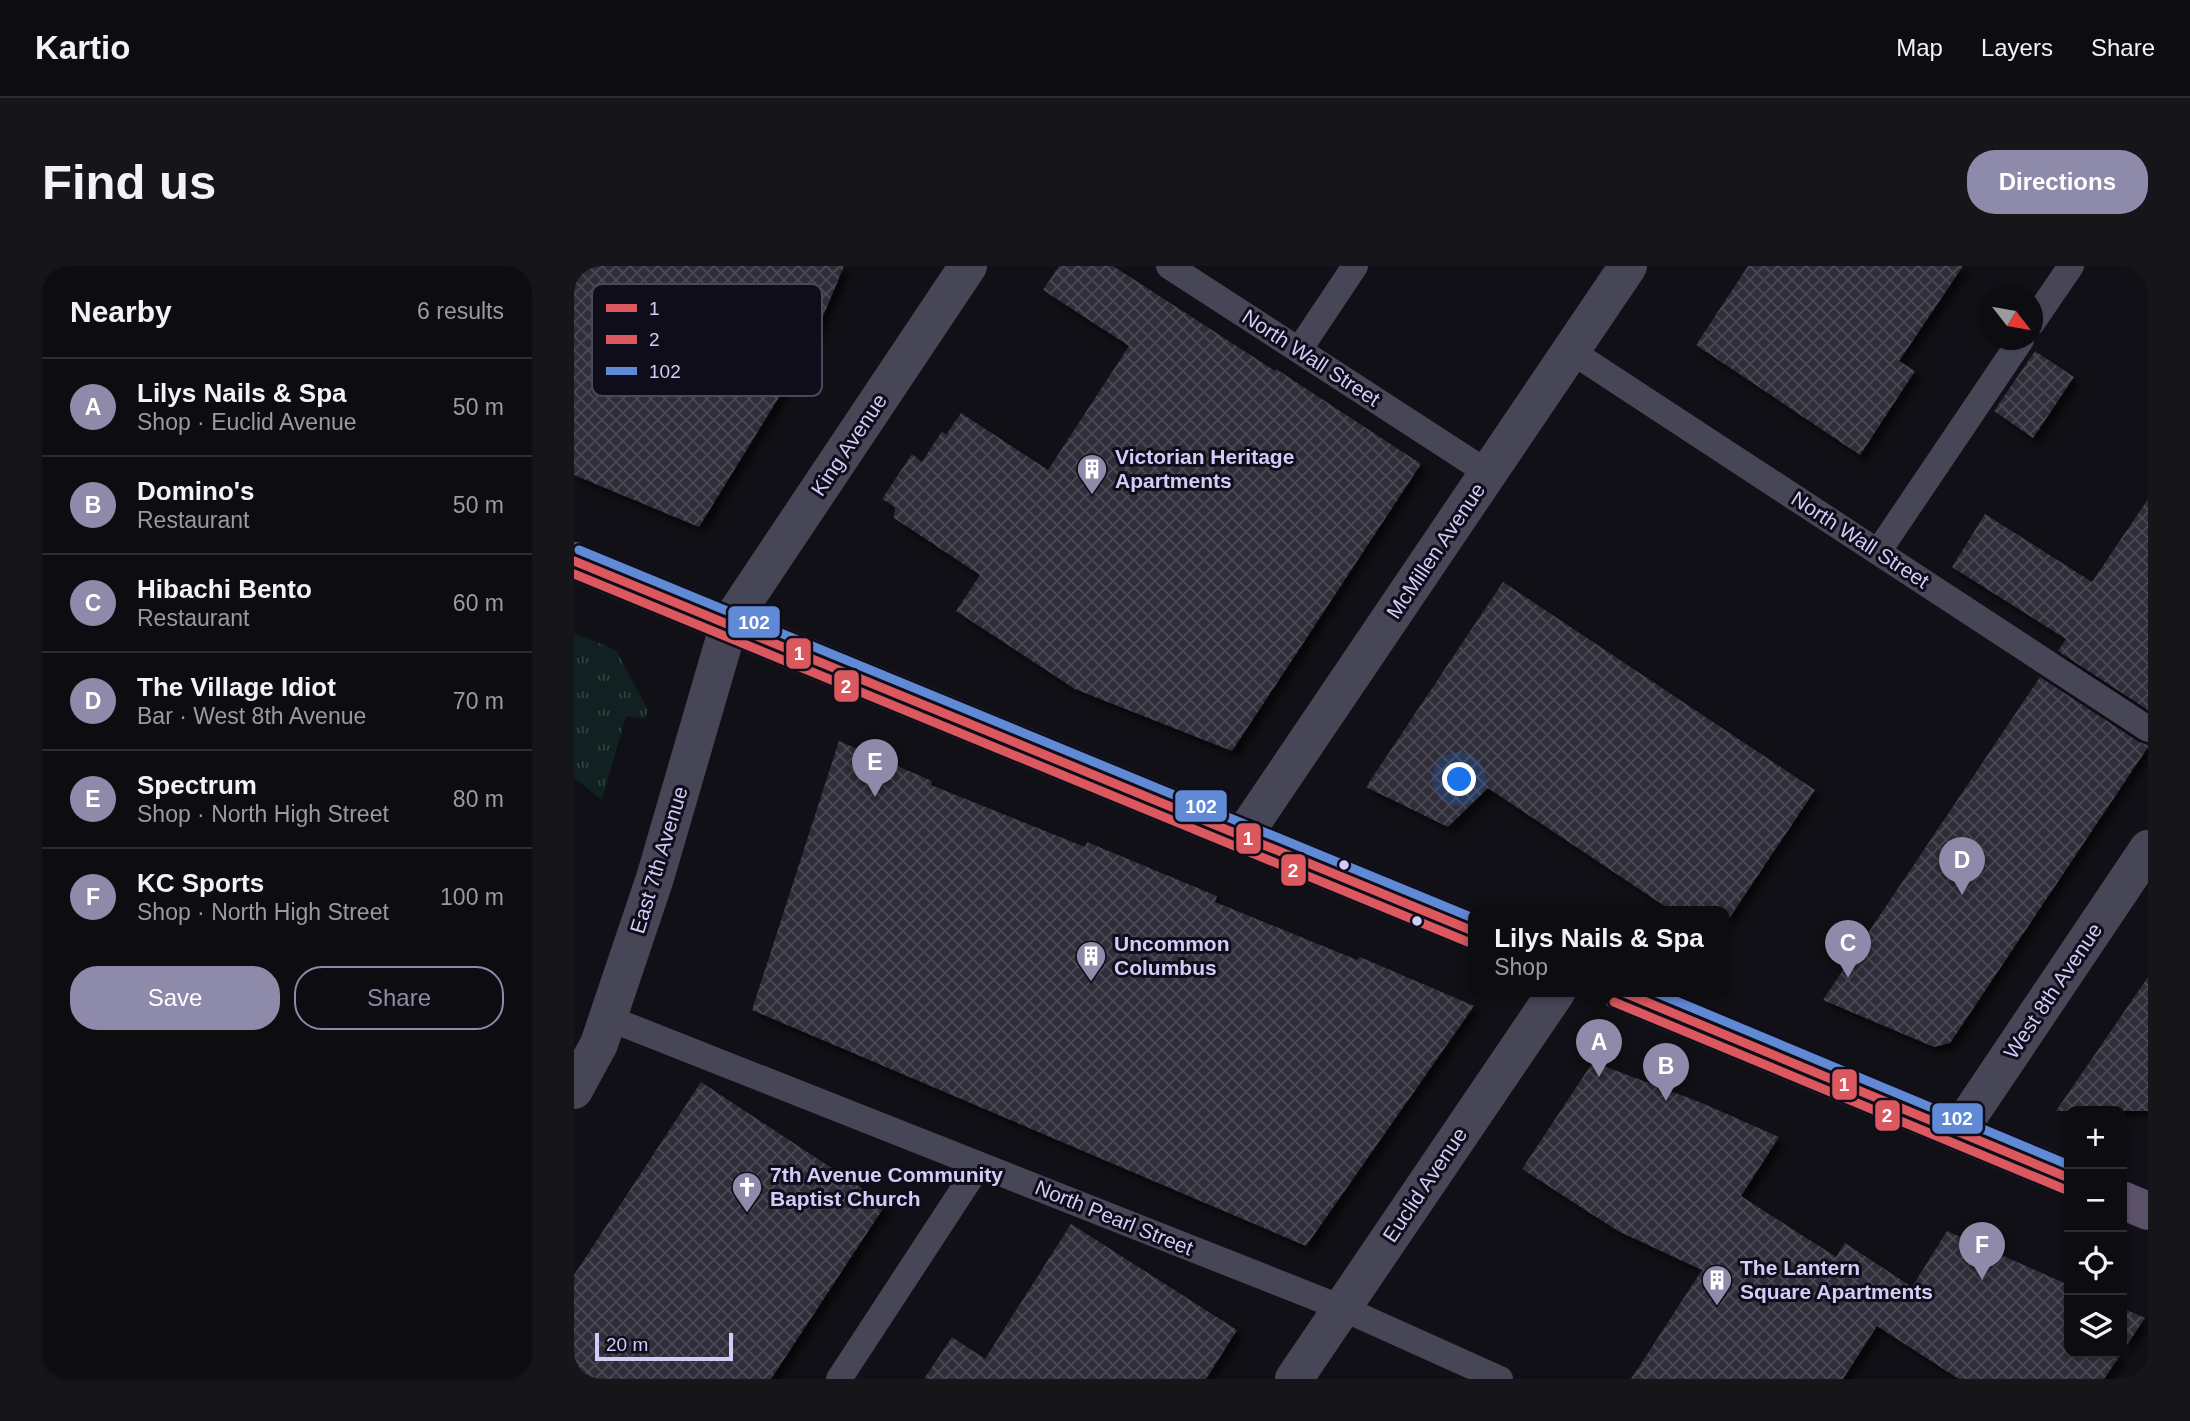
<!DOCTYPE html>
<html lang="en">
<head>
<meta charset="utf-8">
<style>
  :root { --surface:#0d0c10; --page:#161519; --text:#f1f3f6; --muted:#9a9b9f; --line:#2d2c30; --accent:#8e8aa9 }
  body { margin:0; font-family:Helvetica,sans-serif; background:var(--page); color:var(--text) }
  .controls { position:absolute; right:21px; bottom:21px; display:grid; overflow:hidden; border-radius:14px; box-shadow:0 2px 5px #0004 }
  .controls button { width:63px; height:63px; display:grid; place-items:center; padding:0; border:0; border-bottom:2px solid var(--line); background:var(--surface); color:var(--text); font:35px sans-serif }
  .compass { position:absolute; left:1406px; top:21px; width:63px; height:63px; border-radius:50%; background:var(--surface); box-shadow:0 2px 5px #0004; rotate:121deg }
  .scale { position:absolute; left:21px; bottom:18px; width:138px; box-sizing:border-box; padding-left:7px; border:4px solid #d2ccf8; border-top:0; font-size:19px; line-height:24px; white-space:nowrap; color:#d2ccf8; -webkit-text-stroke:5px #0f0d19; paint-order:stroke }
  .you { position:absolute; left:886px; top:514px; width:24px; height:24px; margin:-18px; border:5px solid #fff; border-radius:50%; background:#1a73e8; box-shadow:0 0 0 10px #1a73e833 }
  .badge { display:grid; place-items:center; width:46px; height:46px; border-radius:50%; background:var(--accent); color:#fff; font-size:23px; font-weight:700 }
  .pin { position:absolute; translate:-50% -58px; filter:drop-shadow(0 2px 4px #0008) }
  .pin::after { content:''; position:absolute; top:37px; width:24px; height:21px; background:inherit; clip-path:polygon(0 0,100% 0,50% 100%) }
  .popup { position:absolute; left:894px; top:640px; width:262px; height:91px; box-sizing:border-box; display:grid; place-content:center; border-radius:14px; background:var(--surface); filter:drop-shadow(0 2px 5px #0005); font-size:23px; white-space:nowrap; color:var(--muted) }
  .popup b { font-size:26px; color:var(--text) }
  .popup::after { content:''; position:absolute; left:50%; top:100%; margin-left:-14px; border:14px solid transparent; border-top-color:var(--surface) }
  .list { margin:0; padding:0; list-style:none }
  h2 { display:flex; justify-content:space-between; align-items:center; height:91px; margin:0; padding:0 28px; font-size:30px }
  h2 small { font-size:23px; font-weight:400; color:var(--muted) }
  .list li { display:grid; grid-template-columns:46px 1fr auto; gap:21px; align-items:center; box-sizing:border-box; height:98px; padding:0 28px; border-top:2px solid var(--line) }
  .list b { display:block; font-size:26px; white-space:nowrap }
  .list p { margin:0; font-size:23px; white-space:nowrap; color:var(--muted) }
  .list em { font-size:23px; font-style:normal; color:var(--muted) }
  .actions { display:flex; gap:14px; padding:21px 28px }
  .actions a { flex:1; padding:16px 0; border:2px solid var(--accent); border-radius:28px; text-align:center; font-size:24px; color:var(--accent) }
  .actions .main { background:var(--accent); color:#fff }
  .icon { flex:none; width:38px; height:38px; fill:none; stroke:currentColor; stroke-width:2; stroke-linecap:round; stroke-linejoin:round }
  .map { position:relative; flex:none; width:1574px; height:1113px; overflow:hidden; border-radius:28px }
  header { display:flex; align-items:center; gap:42px; box-sizing:border-box; height:98px; padding:0 35px; background:var(--surface); border-bottom:2px solid var(--line) }
  header strong { font-size:33px }
  nav { display:flex; gap:38px; margin-inline-start:auto; font-size:24px }
  .intro { display:flex; align-items:center; justify-content:space-between; box-sizing:border-box; height:168px; padding:0 42px }
  h1 { margin:0; font-size:49px }
  .button { padding:18px 32px; border-radius:28px; background:var(--accent); color:#fff; font-size:24px; font-weight:700 }
  main { display:flex; gap:42px; padding:0 42px }
  aside { flex:1; background:var(--surface); border-radius:28px; box-shadow:0 2px 5px #0004 }
  .map>svg:first-child { display:block }
</style>
</head>
<body>
<header>
<strong>Kartio</strong>
<nav><a>Map</a><a>Layers</a><a>Share</a></nav>
</header>
<div class="intro"><h1>Find us</h1><a class="button">Directions</a></div>
<main>
<aside>
<h2>Nearby<small>6 results</small></h2>
<ul class="list">
<li><span class="badge">A</span><div><b>Lilys Nails &amp; Spa</b><p>Shop · Euclid Avenue</p></div><em>50 m</em></li>
<li><span class="badge">B</span><div><b>Domino's</b><p>Restaurant</p></div><em>50 m</em></li>
<li><span class="badge">C</span><div><b>Hibachi Bento</b><p>Restaurant</p></div><em>60 m</em></li>
<li><span class="badge">D</span><div><b>The Village Idiot</b><p>Bar · West 8th Avenue</p></div><em>70 m</em></li>
<li><span class="badge">E</span><div><b>Spectrum</b><p>Shop · North High Street</p></div><em>80 m</em></li>
<li><span class="badge">F</span><div><b>KC Sports</b><p>Shop · North High Street</p></div><em>100 m</em></li>
</ul>
<div class="actions"><a class="main">Save</a><a>Share</a></div>
</aside>
<div class="map">
<svg width="1574" height="1113" viewBox="0 0 1574 1113">
  <defs>
    <pattern id="grass-tufts" width="24" height="20" patternUnits="userSpaceOnUse" patternTransform="scale(1.75)"><rect width="24" height="20" fill="#112020"/><path d="M3 7l-1-3M5 7V3M7 7l1-3M15 17l-1-3M17 17v-4M19 17l1-3" fill="none" stroke="#333f41"/></pattern>
    <pattern id="building-cross-hatch" width="8" height="8" patternUnits="userSpaceOnUse" patternTransform="scale(1.75)"><rect width="8" height="8" fill="#2f2d39"/><path d="M0 0l8 8M0 8l8-8" fill="none" stroke="#4c4a56"/></pattern>
    <filter id="shadow"><feDropShadow dx="6" dy="6" stdDeviation="3.5" flood-color="#0009"/></filter>
  </defs>
  <rect width="100%" height="100%" fill="#111016"/>
  <path fill="url(#grass-tufts)" d="M0,367l42,17 32,60 -3,9 -19,-3 -24,84 -28,-22z"/>
  <path fill="url(#building-cross-hatch)" filter="url(#shadow)" d="M0,0h270l-33,79 -112,182 -125,-52z
    M485,0h54l162,105 1,-2 145,95 -189,287 -157,-62 -119,-78 24,-36 -86,-57 1,-11 -13,-8 30,-45 10,8 20,-31 4,4 15,-22 87,57 81,-124 -86,-56z
    M1174,0h215l-64,95 16,10 -55,84 -164,-110z
    M1461,85l39,26 -41,61 -39,-27z
    M1574,233v211l-90,-59 8,-12 -114,-72 33,-53 107,68z
    M929,316l312,208 -87,130 -3,-2v-7h-53l-184,-123 -40,39 -82,-40z
    M1466,411l99,65 9,3v2l-198,296 -16,4 -111,-47z
    M265,475l93,40 -1,4 154,62 2,-5 130,54 -2,6 142,58 3,-3 114,49 -168,240 -554,-236z
    M1574,711v134h-92z
    M1019,796l109,41 77,34 -38,59 95,61 9,-14 67,44 35,-56 122,54v68h53v-45l23,10 -41,61h-145l-82,-53 -34,53h-212l71,-109 -84,-39 -96,-62z
    M127,816l185,122 -115,175h-197v-104z
    M497,958l166,106 -31,49h-282l28,-42 33,22z"/>
  <g fill="none" stroke-linecap="round" stroke-linejoin="round">
    <path stroke="#474657" stroke-width="26" d="M595,0l319,207
      M1458,57l39,-57
      M725,84l56,-84
      M997,85l577,378
      M1304,286l143,-212
      M34,752l734,290 158,71
      M265,1113l140,-214"/>
    <path stroke="#474657" stroke-width="38" d="M669,570l385,-570
      M1384,866l190,-283
      M720,1113l263,-388"/>
    <path stroke="#474657" stroke-width="38" d="M0,824l25,-46 56,-166 74,-254 239,-358"/>
    <path stroke="#5a5068" stroke-width="38" d="M0,295l899,370
      M1045,725l450,187
      M1548,934l26,11"/>
    <g stroke="#0f0d19" stroke-width="14">
      <path id="bus-1" d="M0,295l899,370
        M1046,725l449,187"/>
    </g>
    <g stroke="#0f0d19" stroke-width="14">
      <path id="bus-2" d="M0,308l894,368
        M1040,736l450,187"/>
    </g>
    <g stroke="#0f0d19" stroke-width="14">
      <path id="bus-3" d="M5,284l894,368
        M1078,725l417,174"/>
    </g>
    <use href="#bus-1" stroke="#db585f" stroke-width="9"/>
    <use href="#bus-2" stroke="#db585f" stroke-width="9"/>
    <use href="#bus-3" stroke="#6089d6" stroke-width="9"/>
  </g>
  <defs>
    <g id="building-pin" transform="scale(1.575)"><path d="M0 17L-7.5 6A9.5 9.5 0 1 1 7.5 6Z" fill="#8e8aa9" stroke="#0f0d19"/><path d="M-4-6H4V6H1V3H-1V6H-4ZM-2.5-4.3h1.7v1.8h-1.7ZM.8-4.3h1.7v1.8H.8ZM-2.5-1h1.7V.8h-1.7ZM.8-1h1.7V.8H.8Z" fill="#fff"/></g>
    <g id="church-pin" transform="scale(1.575)"><path d="M0 17L-7.5 6A9.5 9.5 0 1 1 7.5 6Z" fill="#8e8aa9" stroke="#0f0d19"/><path d="M-1.2-6h2.4v3.5h3.3v2.4h-3.3V6h-2.4V-.1h-3.3v-2.4h3.3Z" fill="#fff"/></g>
  </defs>
  <g fill-rule="evenodd">
    <use href="#building-pin" x="518" y="203"/>
    <use href="#building-pin" x="517" y="690"/>
    <use href="#church-pin" x="173" y="921"/>
    <use href="#building-pin" x="1143" y="1014"/>
  </g>
  <g fill="#d2ccf8" stroke="#0f0d19" stroke-width="2.5">
    <circle cx="770" cy="599" r="6"/>
    <circle cx="843" cy="655" r="6"/>
  </g>
  <g text-anchor="middle" stroke-width="6" stroke-linejoin="round" paint-order="stroke">
    <g font-size="21" fill="#d2ccf8" stroke="#0f0d19">
      <text transform="translate(737 92) rotate(33)" y="7">North Wall Street</text>
      <text transform="translate(275 179) rotate(-56)" y="7">King Avenue</text>
      <text transform="translate(1286 274) rotate(33)" y="7">North Wall Street</text>
      <text transform="translate(862 285) rotate(-56)" y="7">McMillen Avenue</text>
      <text transform="translate(85 594) rotate(-73)" y="7">East 7th Avenue</text>
      <text transform="translate(1479 725) rotate(-56)" y="7">West 8th Avenue</text>
      <text transform="translate(851 919) rotate(-56)" y="7">Euclid Avenue</text>
      <text transform="translate(540 952) rotate(22)" y="7">North Pearl Street</text>
    </g>
    <g font-size="21" font-weight="bold" fill="#d2ccf8" stroke="#0f0d19" text-anchor="start">
      <text x="541" y="198">Victorian Heritage<tspan x="541" dy="24">Apartments</tspan></text>
      <text x="540" y="685">Uncommon<tspan x="540" dy="24">Columbus</tspan></text>
      <text x="196" y="916">7th Avenue Community<tspan x="196" dy="24">Baptist Church</tspan></text>
      <text x="1166" y="1009">The Lantern<tspan x="1166" dy="24">Square Apartments</tspan></text>
    </g>
  </g>
  <rect x="18" y="18" width="230" height="112" rx="10" fill="#0f0d19" stroke="#4a465c" stroke-width="2"/>
  <rect x="32" y="38" width="31" height="8" fill="#db585f"/>
  <rect x="32" y="69" width="31" height="9" fill="#db585f"/>
  <rect x="32" y="101" width="31" height="8" fill="#6089d6"/>
  <g font-size="19" fill="#d2ccf8">
    <text x="75" y="49">1</text>
    <text x="75" y="80">2</text>
    <text x="75" y="112">102</text>
  </g>
  <g stroke="#0f0d19" stroke-width="2.5">
    <rect x="153" y="339" width="54" height="34" rx="7" fill="#6089d6"/>
    <rect x="211" y="371" width="27" height="33" rx="7" fill="#db585f"/>
    <rect x="259" y="403" width="27" height="34" rx="7" fill="#db585f"/>
    <rect x="600" y="523" width="54" height="34" rx="7" fill="#6089d6"/>
    <rect x="661" y="556" width="27" height="33" rx="7" fill="#db585f"/>
    <rect x="706" y="587" width="27" height="34" rx="7" fill="#db585f"/>
    <rect x="1257" y="802" width="27" height="33" rx="7" fill="#db585f"/>
    <rect x="1300" y="833" width="27" height="33" rx="7" fill="#db585f"/>
    <rect x="1357" y="836" width="53" height="33" rx="7" fill="#6089d6"/>
  </g>
  <g font-size="19" text-anchor="middle" font-weight="bold" fill="#fff">
    <text x="180" y="363">102</text>
    <text x="225" y="394">1</text>
    <text x="272" y="427">2</text>
    <text x="627" y="547">102</text>
    <text x="674" y="579">1</text>
    <text x="719" y="611">2</text>
    <text x="1270" y="825">1</text>
    <text x="1313" y="856">2</text>
    <text x="1383" y="859">102</text>
  </g>
</svg>
<div class="controls">
<button>+</button>
<button>−</button>
<button><svg class="icon" aria-label="locate" viewBox="0 0 24 24"><circle cx="12" cy="12" r="6"/><path d="M12 2v4M12 18v4M2 12h4M18 12h4"/></svg></button>
<button><svg class="icon" aria-label="layers" viewBox="0 0 24 24"><path d="M12 4l9 5-9 5-9-5zM3 14l9 5 9-5"/></svg></button>
</div>
<svg class="compass" viewBox="-18 -18 36 36"><path d="M0-13l5 13h-10z" fill="#e53935"/><path d="M0 13l5-13h-10z" fill="#9a9b9f"/></svg>
<div class="scale">20 m</div>
<div class="you"></div>
<div class="pin badge" style="left:1025px;top:811px">A</div>
<div class="popup"><b>Lilys Nails &amp; Spa</b>Shop</div>
<div class="pin badge" style="left:1092px;top:835px">B</div>
<div class="pin badge" style="left:1274px;top:712px">C</div>
<div class="pin badge" style="left:1388px;top:629px">D</div>
<div class="pin badge" style="left:301px;top:531px">E</div>
<div class="pin badge" style="left:1408px;top:1014px">F</div>
</div>
</main>
</body>
</html>
